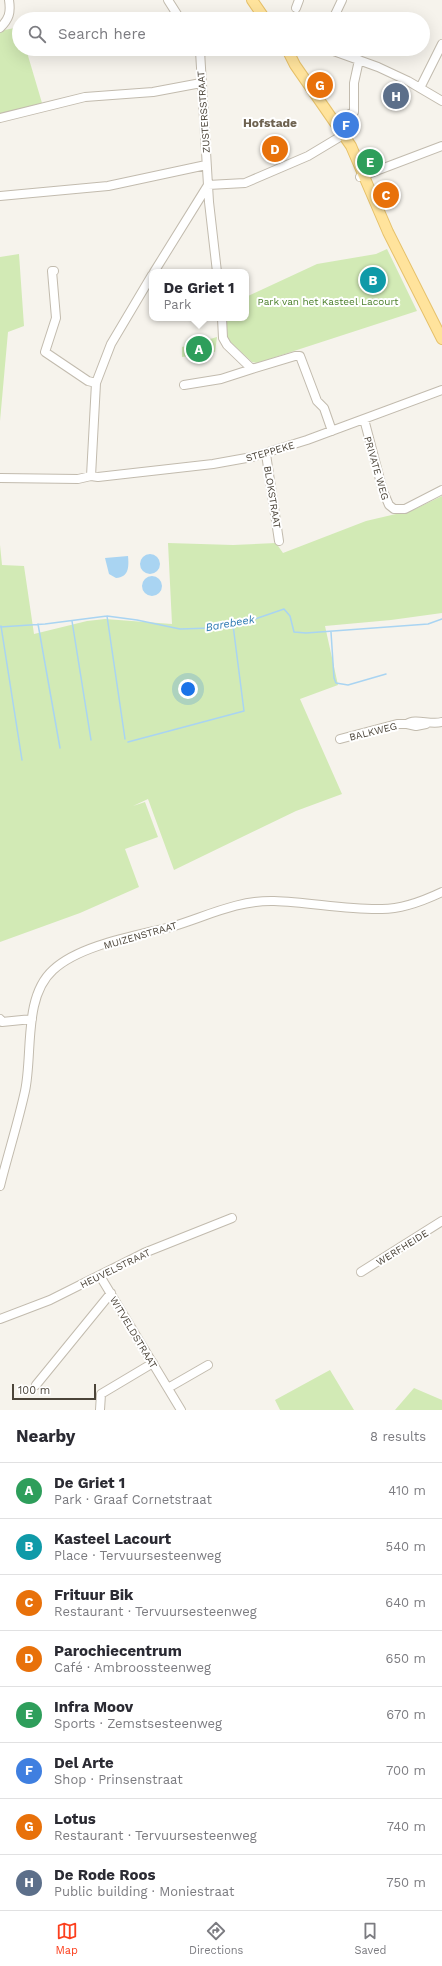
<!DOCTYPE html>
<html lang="en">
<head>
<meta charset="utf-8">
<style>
  :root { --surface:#fff; --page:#f2f2f3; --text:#2b2b33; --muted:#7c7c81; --line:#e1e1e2; --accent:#fc3f1d }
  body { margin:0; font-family:"Work Sans",sans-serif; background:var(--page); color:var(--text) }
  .scale { position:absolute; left:12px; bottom:10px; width:84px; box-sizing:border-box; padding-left:4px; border:2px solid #4b4439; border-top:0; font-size:11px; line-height:14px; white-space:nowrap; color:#4b4439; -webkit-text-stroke:3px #fff; paint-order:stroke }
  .you { position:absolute; left:188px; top:689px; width:14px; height:14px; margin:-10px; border:3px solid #fff; border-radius:50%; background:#1a73e8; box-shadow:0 0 0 6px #1a73e833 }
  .badge { display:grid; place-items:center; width:26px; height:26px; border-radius:50%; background:var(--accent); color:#fff; font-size:13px; font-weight:700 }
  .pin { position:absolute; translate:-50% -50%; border:2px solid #fff; box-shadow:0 1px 4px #0006 }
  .popup { position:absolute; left:149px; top:269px; width:100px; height:52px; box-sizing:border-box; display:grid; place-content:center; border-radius:8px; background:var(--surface); filter:drop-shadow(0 1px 3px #0005); font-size:13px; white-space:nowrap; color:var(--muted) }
  .popup b { font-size:15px; color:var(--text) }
  .popup::after { content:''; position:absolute; left:50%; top:100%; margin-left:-8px; border:8px solid transparent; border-top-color:var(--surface) }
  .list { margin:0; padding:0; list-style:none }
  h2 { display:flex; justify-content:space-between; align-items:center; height:52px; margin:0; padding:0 16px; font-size:17px }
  h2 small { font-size:13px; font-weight:400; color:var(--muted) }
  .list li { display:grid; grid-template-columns:26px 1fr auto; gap:12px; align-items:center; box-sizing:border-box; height:56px; padding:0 16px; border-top:1px solid var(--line) }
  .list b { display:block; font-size:15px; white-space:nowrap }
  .list p { margin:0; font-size:13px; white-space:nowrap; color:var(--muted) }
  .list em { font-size:13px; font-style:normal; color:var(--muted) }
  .icon { flex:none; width:22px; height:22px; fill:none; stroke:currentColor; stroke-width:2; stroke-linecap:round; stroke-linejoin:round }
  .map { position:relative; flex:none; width:442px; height:1410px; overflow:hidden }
  .search { position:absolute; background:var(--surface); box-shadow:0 4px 16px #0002; left:12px; right:12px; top:12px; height:44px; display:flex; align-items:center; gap:10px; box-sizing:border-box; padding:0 14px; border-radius:22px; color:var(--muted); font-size:15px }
  .sheet { height:500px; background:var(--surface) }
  nav { display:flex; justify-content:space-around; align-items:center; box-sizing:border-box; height:56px; border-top:1px solid var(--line); background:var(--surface); font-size:11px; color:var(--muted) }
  nav a { display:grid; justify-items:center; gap:2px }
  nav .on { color:var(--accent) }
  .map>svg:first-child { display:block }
</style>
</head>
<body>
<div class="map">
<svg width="442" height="1410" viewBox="0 0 442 1410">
  <rect width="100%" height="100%" fill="#f6f3ec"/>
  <path fill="#d2eab5" d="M19,27v22h7l16,54 -42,11v-83z
    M387,249l30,62 -160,52 -5,-1 -25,-23 -2,-21h21v-21l71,-33 59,-10z
    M19,254l5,72 -16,6 -8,89v-164z
    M217,337l-2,15 -33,5v-10z
    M442,496v117l-51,7 -66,6 13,59 -38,14 42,95 -46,17 -122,59 -26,-71 -15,7 12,-4 13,35 -33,12 14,38 -59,26 -80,29v-397l2,20 22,1 10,68 53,-13 18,-2 67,5 -4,-81 65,2 43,-2 7,10 83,-32 47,-11z
    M330,1370l24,40h-74l-5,-10z
    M414,1388l28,12v10h-47z"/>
  <path fill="#a9d4f2" d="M140 564a10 10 0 1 1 20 0a10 10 0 1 1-20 0Z
    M128,556c1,11 1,21 -12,22l-7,-4 -4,-16z
    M142 586a10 10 0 1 1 20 0a10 10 0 1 1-20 0Z"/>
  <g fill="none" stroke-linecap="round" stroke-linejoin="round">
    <path stroke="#a9d4f2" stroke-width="1.5" d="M107,616l18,123
      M72,621l19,119
      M38,624l22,124
      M1,626l21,134
      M0,627l45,-3 62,-8 30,4 43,9 32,-1 43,-9 29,-10 6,7 4,16 12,1 122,-9 14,-5
      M331,632l3,46 2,5 12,2 38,-11
      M128,742l116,-31 -11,-86"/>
    <g stroke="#c2bbae" stroke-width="10">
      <path id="minor" d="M168,0l12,19
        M296,8l3,-8
        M333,19l9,-19
        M0,28c9,-9 11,-15 9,-28
        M328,49l50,18 30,14 34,20
        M200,51l9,151 8,70
        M200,51l3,1 7,-3
        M420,88l22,-44
        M0,118l85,-21 68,-5 48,-9
        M335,121l19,-9v-29l5,-23
        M360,177l82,-31
        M208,185l37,-2 63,-27 35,-21
        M0,196l108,-10 98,-21
        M54,271h-2l4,47 -11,34 43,29 8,2
        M154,272l54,-87
        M222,318l1,20 4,7 25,24 43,-13h5l17,45 7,7 8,23
        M184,385l37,-6 31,-10
        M364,419l19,72 6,14 5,4h11l37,-19
        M266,454l13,87
        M91,476l7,1 115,-13 39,-7 55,-17 135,-50
        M0,478l78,1 13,-3 5,-93 15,-39 41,-69
        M426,724l-10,2 -9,-2c8,-6 23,1 35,-2
        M340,739l57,-15h10
        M0,1019l2,3 30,-3
        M0,1186c8,-32 18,-63 25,-95 8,-37 -2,-94 28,-121 27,-25 82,-34 118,-43 34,-10 66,-27 103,-26 36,1 72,9 108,8 20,0 41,-8 60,-17
        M361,1272l81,-51
        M100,1276l81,134
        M0,1319l50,-19 94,-47 88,-35
        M36,1385l75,-92
        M168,1388l40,-23
        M100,1410l1,-16 52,-31"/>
    </g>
    <g stroke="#e6c16a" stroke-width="12">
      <path id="major" d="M252,0l13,19
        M287,49l8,16 56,81 37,86 54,107"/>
    </g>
    <use href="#minor" stroke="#fff" stroke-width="8"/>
    <use href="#major" stroke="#ffe39c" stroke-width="10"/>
  </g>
  <g text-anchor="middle" stroke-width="4" stroke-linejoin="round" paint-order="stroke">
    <g font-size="10" fill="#4b4439" stroke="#fff">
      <text transform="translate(203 112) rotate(-94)" y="4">ZUSTERSSTRAAT</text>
      <text transform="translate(270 451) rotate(-16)" y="4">STEPPEKE</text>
      <text transform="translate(377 468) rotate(74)" y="4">PRIVATE WEG</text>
      <text transform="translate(273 497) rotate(81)" y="4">BLOKSTRAAT</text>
      <text transform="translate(373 731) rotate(-14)" y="4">BALKWEG</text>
      <text transform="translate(140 935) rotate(-16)" y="4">MUIZENSTRAAT</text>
      <text transform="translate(402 1247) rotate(-32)" y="4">WERFHEIDE</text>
      <text transform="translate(115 1268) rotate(-26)" y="4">HEUVELSTRAAT</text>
      <text transform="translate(134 1332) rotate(59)" y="4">WITVELDSTRAAT</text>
    </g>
    <g font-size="10" fill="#4a7f2a" stroke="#fff">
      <text x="328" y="305">Park van het Kasteel Lacourt</text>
    </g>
    <g font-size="11" font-style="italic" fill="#2e7ab2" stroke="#fff">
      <text transform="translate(230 623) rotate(-10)" y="4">Barebeek</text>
    </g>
    <g font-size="12" font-weight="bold" fill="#6e6250" stroke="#fff">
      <text x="270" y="127">Hofstade</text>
    </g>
  </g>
</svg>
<div class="scale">100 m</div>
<div class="you"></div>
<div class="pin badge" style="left:199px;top:349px;background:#2e9e5b">A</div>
<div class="popup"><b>De Griet 1</b>Park</div>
<div class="pin badge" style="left:373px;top:280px;background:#0f9aa8">B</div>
<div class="pin badge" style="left:386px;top:195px;background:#e8710a">C</div>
<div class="pin badge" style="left:275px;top:149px;background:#e8710a">D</div>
<div class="pin badge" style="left:370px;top:162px;background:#2e9e5b">E</div>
<div class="pin badge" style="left:346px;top:125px;background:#3f7fe0">F</div>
<div class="pin badge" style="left:320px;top:85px;background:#e8710a">G</div>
<div class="pin badge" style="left:396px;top:96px;background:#5c6f8a">H</div>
<div class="search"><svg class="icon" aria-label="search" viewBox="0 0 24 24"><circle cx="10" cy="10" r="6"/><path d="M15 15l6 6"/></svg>Search here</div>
</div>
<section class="sheet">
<h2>Nearby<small>8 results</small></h2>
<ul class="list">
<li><span class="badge" style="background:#2e9e5b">A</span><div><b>De Griet 1</b><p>Park · Graaf Cornetstraat</p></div><em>410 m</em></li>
<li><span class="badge" style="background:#0f9aa8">B</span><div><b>Kasteel Lacourt</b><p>Place · Tervuursesteenweg</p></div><em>540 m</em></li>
<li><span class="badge" style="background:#e8710a">C</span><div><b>Frituur Bik</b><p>Restaurant · Tervuursesteenweg</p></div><em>640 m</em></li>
<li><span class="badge" style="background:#e8710a">D</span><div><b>Parochiecentrum</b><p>Café · Ambroossteenweg</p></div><em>650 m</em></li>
<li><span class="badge" style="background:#2e9e5b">E</span><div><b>Infra Moov</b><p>Sports · Zemstsesteenweg</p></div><em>670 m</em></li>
<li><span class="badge" style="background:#3f7fe0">F</span><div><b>Del Arte</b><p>Shop · Prinsenstraat</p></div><em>700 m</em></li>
<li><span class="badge" style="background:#e8710a">G</span><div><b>Lotus</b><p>Restaurant · Tervuursesteenweg</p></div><em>740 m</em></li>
<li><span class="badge" style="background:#5c6f8a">H</span><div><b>De Rode Roos</b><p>Public building · Moniestraat</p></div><em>750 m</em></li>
</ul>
</section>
<nav>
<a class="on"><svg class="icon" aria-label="map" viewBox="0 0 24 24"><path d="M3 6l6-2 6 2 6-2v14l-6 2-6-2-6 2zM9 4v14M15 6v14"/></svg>Map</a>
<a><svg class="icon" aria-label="directions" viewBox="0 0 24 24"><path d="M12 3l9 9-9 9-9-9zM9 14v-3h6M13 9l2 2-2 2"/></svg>Directions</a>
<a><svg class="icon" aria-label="saved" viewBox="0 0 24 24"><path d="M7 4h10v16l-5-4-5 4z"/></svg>Saved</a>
</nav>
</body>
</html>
